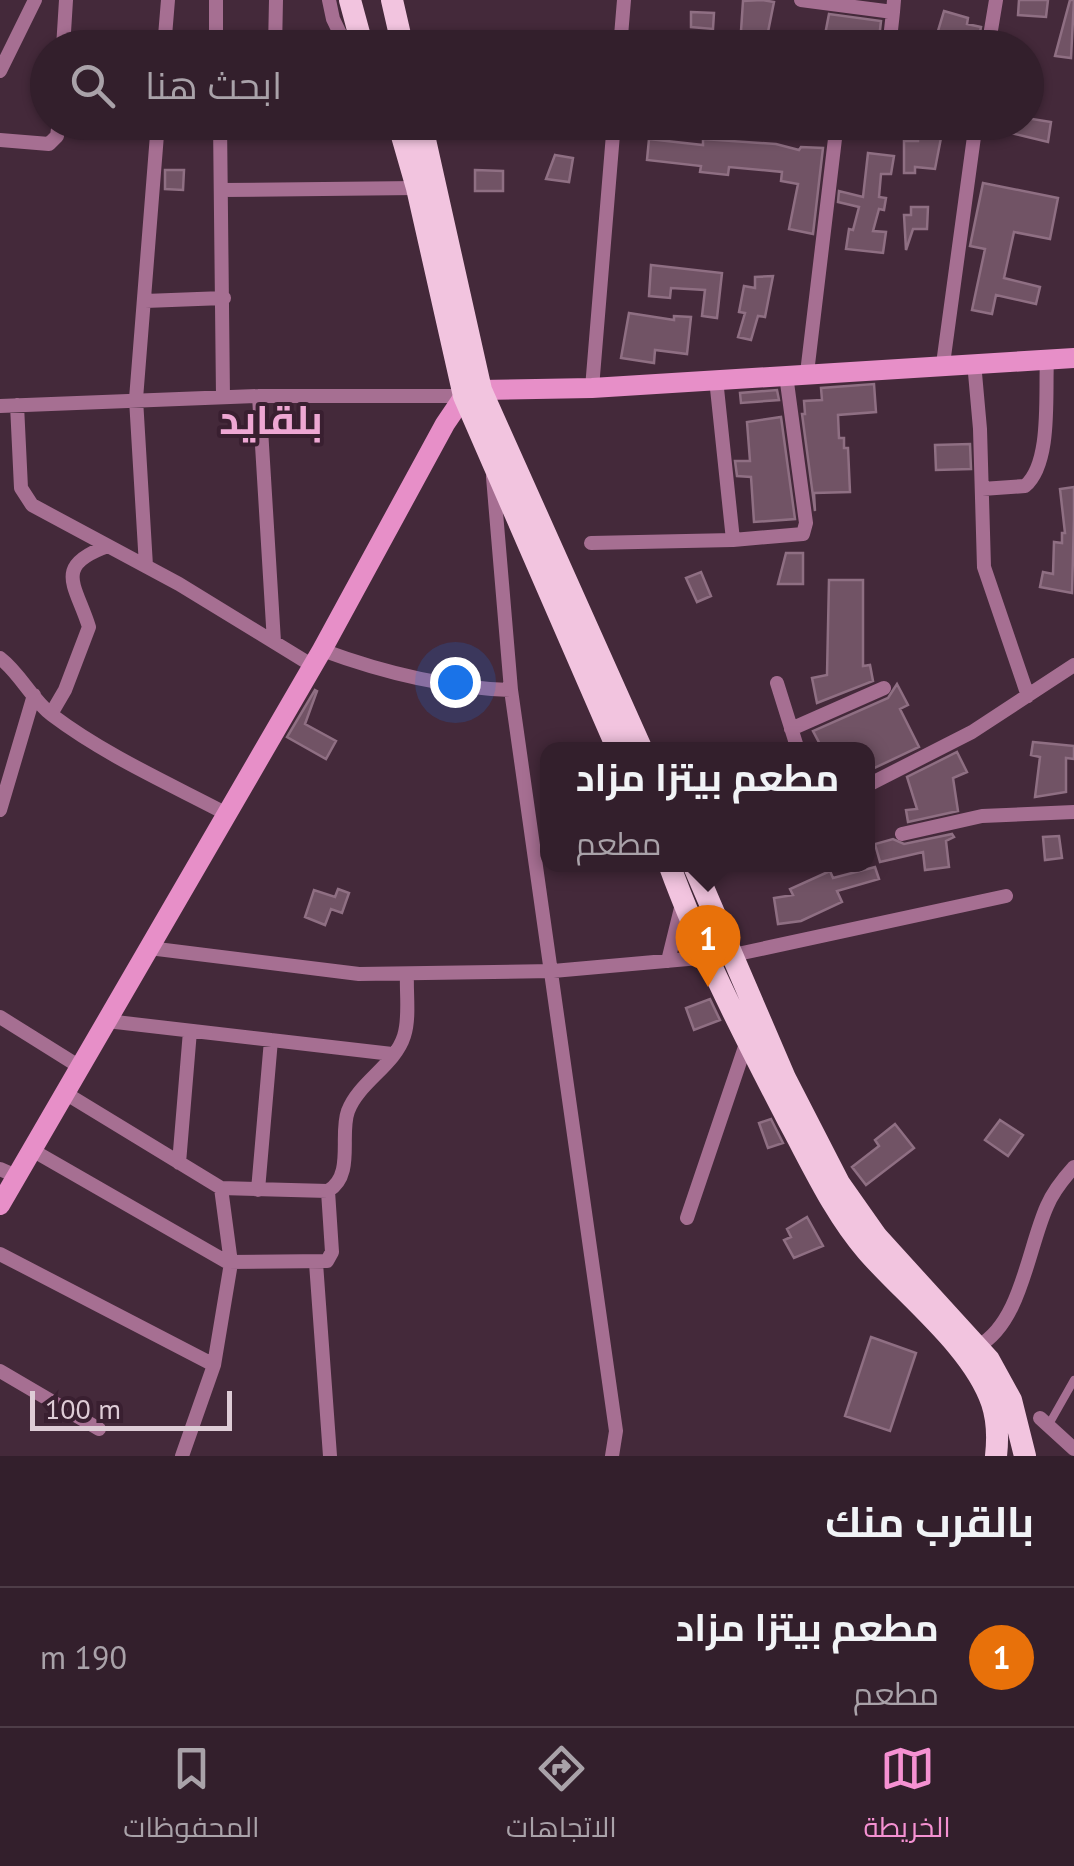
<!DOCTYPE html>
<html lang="ar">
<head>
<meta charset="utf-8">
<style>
  :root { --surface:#331f2c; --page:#3b2734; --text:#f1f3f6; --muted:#a9a2a9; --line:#4e3d48; --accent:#f591d2 }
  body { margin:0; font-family:"PT Sans",Cairo,sans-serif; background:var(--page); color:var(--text); direction:rtl }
  .scale { position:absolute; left:30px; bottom:25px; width:202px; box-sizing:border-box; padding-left:10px; border:5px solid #deccd6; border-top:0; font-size:28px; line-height:35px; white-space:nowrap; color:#deccd6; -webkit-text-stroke:8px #391f30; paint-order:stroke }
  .you { position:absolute; left:455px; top:682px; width:35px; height:35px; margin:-25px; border:8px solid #fff; border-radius:50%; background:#1a73e8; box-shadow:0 0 0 15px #1a73e833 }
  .badge { display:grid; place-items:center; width:65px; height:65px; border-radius:50%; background:var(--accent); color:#fff; font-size:32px; font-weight:700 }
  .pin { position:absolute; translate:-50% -82px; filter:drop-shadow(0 2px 5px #0008) }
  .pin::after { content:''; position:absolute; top:52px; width:35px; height:30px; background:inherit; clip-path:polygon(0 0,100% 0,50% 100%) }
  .popup { position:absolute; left:540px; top:742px; width:335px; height:130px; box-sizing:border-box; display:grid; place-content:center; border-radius:20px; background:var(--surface); filter:drop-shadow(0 2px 8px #0005); font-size:32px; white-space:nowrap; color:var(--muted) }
  .popup b { font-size:38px; color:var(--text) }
  .popup::after { content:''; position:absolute; left:50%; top:100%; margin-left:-20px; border:20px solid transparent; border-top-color:var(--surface) }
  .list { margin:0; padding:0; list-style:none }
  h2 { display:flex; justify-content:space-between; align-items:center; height:130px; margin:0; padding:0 40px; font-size:42px }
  h2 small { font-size:32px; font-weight:400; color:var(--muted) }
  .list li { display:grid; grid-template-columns:65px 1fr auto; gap:30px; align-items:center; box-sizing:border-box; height:140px; padding:0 40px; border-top:2px solid var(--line) }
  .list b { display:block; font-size:38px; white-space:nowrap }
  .list p { margin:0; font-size:32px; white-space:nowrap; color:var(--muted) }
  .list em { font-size:32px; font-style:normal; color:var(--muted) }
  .icon { flex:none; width:55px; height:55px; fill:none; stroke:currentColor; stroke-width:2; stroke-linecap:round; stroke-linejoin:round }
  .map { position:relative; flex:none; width:1074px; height:1456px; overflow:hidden; direction:ltr }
  .search { position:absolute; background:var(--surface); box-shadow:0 2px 8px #0004; left:30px; right:30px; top:30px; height:110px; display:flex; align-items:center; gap:25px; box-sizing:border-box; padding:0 35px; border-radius:55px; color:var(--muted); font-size:38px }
  .sheet { height:270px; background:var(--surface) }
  nav { display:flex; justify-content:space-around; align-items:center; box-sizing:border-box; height:140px; border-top:2px solid var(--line); background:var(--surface); font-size:28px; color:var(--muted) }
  nav a { display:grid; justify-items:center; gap:5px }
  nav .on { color:var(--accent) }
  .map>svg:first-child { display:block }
</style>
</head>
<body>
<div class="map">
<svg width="1074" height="1456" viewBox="0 0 1074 1456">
  <rect width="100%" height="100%" fill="#44293a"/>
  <path fill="#715365" stroke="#8f6f83" stroke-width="2.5" d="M762,0l12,2 -6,30h7l-1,16 -34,-2 3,-45z
    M1019,0h29l-2,17 -28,-2z
    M1070,0h4l-3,58 -16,-2z
    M944,11l24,7 -1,6 14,3 -3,15 -17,-5 -2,11h-16l2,-15 -7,-2z
    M691,12l23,1 -1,16 -22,-2z
    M829,14l52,7 -2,18 -42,-3 -1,6 -12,-2z
    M1026,118l25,4 -3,20 -62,-15 1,-5h39z
    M918,137l23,1 -6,31 -20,-2v6h-11v-32h14z
    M649,139l54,6v-6l73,5 23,6 2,-3 22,1 -10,86 -24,-5 9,-45 -17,-3 1,-9 -53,-5 -1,8 -28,-3 1,-6 -54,-6z
    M868,153l26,3 -3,18h-10l-2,23 7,1 -2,12 -5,-1 -6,22 13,1 -3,21 -37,-4 3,-20 4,1 6,-23 -21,-5 1,-11 24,6z
    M555,155l18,3 -4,24 -23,-3z
    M165,170h19l-1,20 -18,-1z
    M475,170l28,1v20h-28z
    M983,183l75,15 -8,41 -36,-7 -10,46 36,9 -4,17 -40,-9 -4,19 -20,-4 13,-61 -15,-3z
    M911,207h17l-1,22h-14l-7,21 -2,-35h7z
    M651,265l71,8 -5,45 -15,-2 3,-26 -34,-2 -1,10 -21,-2z
    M773,276l-8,41 -7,-1 -7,24 -13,-3 7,-24 -6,-1 5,-26 11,2v-11z
    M629,313l45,7v-4l17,1 -4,37 -32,-4 -1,13 -33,-5z
    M874,384l2,28 -38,3 1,23h5v10h4l2,44 -36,1 1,18 -13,-97h3l-1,-13 18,-1 -1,-12z
    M777,390l2,10 -38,3 -1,-10z
    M781,417l14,102 -41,3 -3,-45 -14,-1 -2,-15h15l-3,-39z
    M970,444l1,25 -35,1 -1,-25z
    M1074,487v32l-2,74 -32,-6 3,-15 10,2 1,-32 8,1v-10h3l-5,-44z
    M786,553h17v31h-25z
    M701,572l10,24 -14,6 -11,-24z
    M829,580h34v86l7,-1 3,16 -56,22 -5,-25 15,-3z
    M897,684l11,21 -8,4 19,38 -51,24v-21h-45l-10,-19 75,-33z
    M315,690l2,1 -12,33 31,17 -10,18 -39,-22z
    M1033,742l41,4v13l-8,-1v34l-31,5 5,-40 -9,-2z
    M957,752l10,20 -14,6 5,33 -50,11 -2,-12 11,-1 -10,-32z
    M952,834l2,3 -8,4 3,26 -24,3 -2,-18 -43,10 -5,-18 18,-5 11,5z
    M1059,836l3,22 -17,2 -2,-23z
    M875,867l4,12 -42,12 5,11 -41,19 -23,3 -4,-26 19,-3 -3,-6 40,-18 3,7z
    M338,889l11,4 -7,20 -11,-4 -6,16 -20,-8 9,-27 21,7z
    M710,999l10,21 -26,10 -8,-22z
    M771,1119l12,24 -15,5 -9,-25z
    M1000,1120l23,15 -15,21 -23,-16z
    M895,1124l19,24 -48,37 -14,-18 27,-21 -4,-6z
    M807,1217l16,29 -29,12 -10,-18 7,-3 -4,-8z
    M871,1337l45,16 -26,78 -45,-15z"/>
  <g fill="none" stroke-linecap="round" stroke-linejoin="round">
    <path stroke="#a66f92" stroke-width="8" d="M1048,1426l26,-46"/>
    <path stroke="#a66f92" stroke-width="14" d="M216,0v48
      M329,0l4,19 14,29
      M801,0l92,12 1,-12
      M63,48l3,-48
      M164,48l4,-48
      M275,48l1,-48
      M620,48l4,-48
      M889,48l4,-36
      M988,48l8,-48
      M0,71l35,-71
      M220,122l3,275
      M220,126l184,-2
      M0,140l49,4 8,-8 2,-14
      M222,190l195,-2
      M145,301l79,-3
      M974,362l6,67 4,138 44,129
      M943,364l33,-242
      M807,373l30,-251
      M716,379l17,161
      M592,388l22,-266
      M259,396l15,246
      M17,405l4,83 11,17 147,79 134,82
      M0,406l259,-10h205
      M493,477l18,213 105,741 -4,25
      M982,489l43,-3c27,-23 20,-92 22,-127
      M591,543l142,-3 70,-6 3,-11 -20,-148
      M146,566l-10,-167 22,-277
      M322,650c62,23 123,38 189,40
      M0,658c21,16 31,41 52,57 53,40 116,68 175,99
      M777,683l21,67
      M51,714l14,-24 24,-63c-13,-42 -37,-61 19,-81
      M791,729l93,-41
      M868,785l104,-53 102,-67
      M0,810l34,-115
      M902,834l80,-18 92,-4
      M149,948l210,26 194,-3 180,-16 273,-59
      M668,961l14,-57
      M0,1017l80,50
      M107,1021l285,33
      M65,1093l156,95 107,3c27,-16 11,-56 20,-80 11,-29 47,-46 56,-75 6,-18 2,-43 3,-62
      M32,1150l195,112 100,-1 5,-9 -4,-61
      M179,1163l11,-132
      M0,1169l16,7
      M258,1190l13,-150
      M687,1218l60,-177
      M0,1254l214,111
      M316,1263l14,193
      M978,1346c43,-23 50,-98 69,-140 6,-14 17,-28 27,-39
      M0,1371l99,58
      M1040,1418l34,31
      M182,1456l32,-91 17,-102 -10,-75"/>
    <path stroke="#e78fc8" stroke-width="20" d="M0,1205l322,-555 123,-226 19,-28 17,-6 111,-2 482,-30"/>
    <path stroke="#f2c4df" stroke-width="22" d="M350,0l13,48
      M392,0l11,48
      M398,122l19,66 47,208 154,354
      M421,122l60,268 161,360
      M669,864c32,88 76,173 119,256 24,44 46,93 79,131 38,44 106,96 125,152 6,18 6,35 4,53
      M693,864l92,214 54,105 38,54 112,123 22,40 14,56"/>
  </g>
  <g text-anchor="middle" stroke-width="8" stroke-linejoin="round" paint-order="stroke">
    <g font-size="40" font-weight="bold" fill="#eea7d3" stroke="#391f30">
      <text x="271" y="434">بلقايد</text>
    </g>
  </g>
</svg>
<div class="scale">100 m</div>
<div class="you"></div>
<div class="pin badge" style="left:708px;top:987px;background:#e8710a">1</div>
<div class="popup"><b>مطعم بيتزا مزاد</b>مطعم</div>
<div class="search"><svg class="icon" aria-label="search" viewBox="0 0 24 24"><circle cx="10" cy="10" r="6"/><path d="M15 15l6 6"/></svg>ابحث هنا</div>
</div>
<section class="sheet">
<h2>بالقرب منك<small></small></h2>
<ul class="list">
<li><span class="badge" style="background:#e8710a">1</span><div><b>مطعم بيتزا مزاد</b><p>مطعم</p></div><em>190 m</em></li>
</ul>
</section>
<nav>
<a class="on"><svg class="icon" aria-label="map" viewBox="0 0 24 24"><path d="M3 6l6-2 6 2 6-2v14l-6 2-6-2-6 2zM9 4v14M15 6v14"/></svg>الخريطة</a>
<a><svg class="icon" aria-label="directions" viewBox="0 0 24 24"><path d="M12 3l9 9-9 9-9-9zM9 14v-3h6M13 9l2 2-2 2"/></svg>الاتجاهات</a>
<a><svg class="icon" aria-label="saved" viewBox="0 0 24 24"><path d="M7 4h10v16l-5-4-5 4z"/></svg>المحفوظات</a>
</nav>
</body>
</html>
